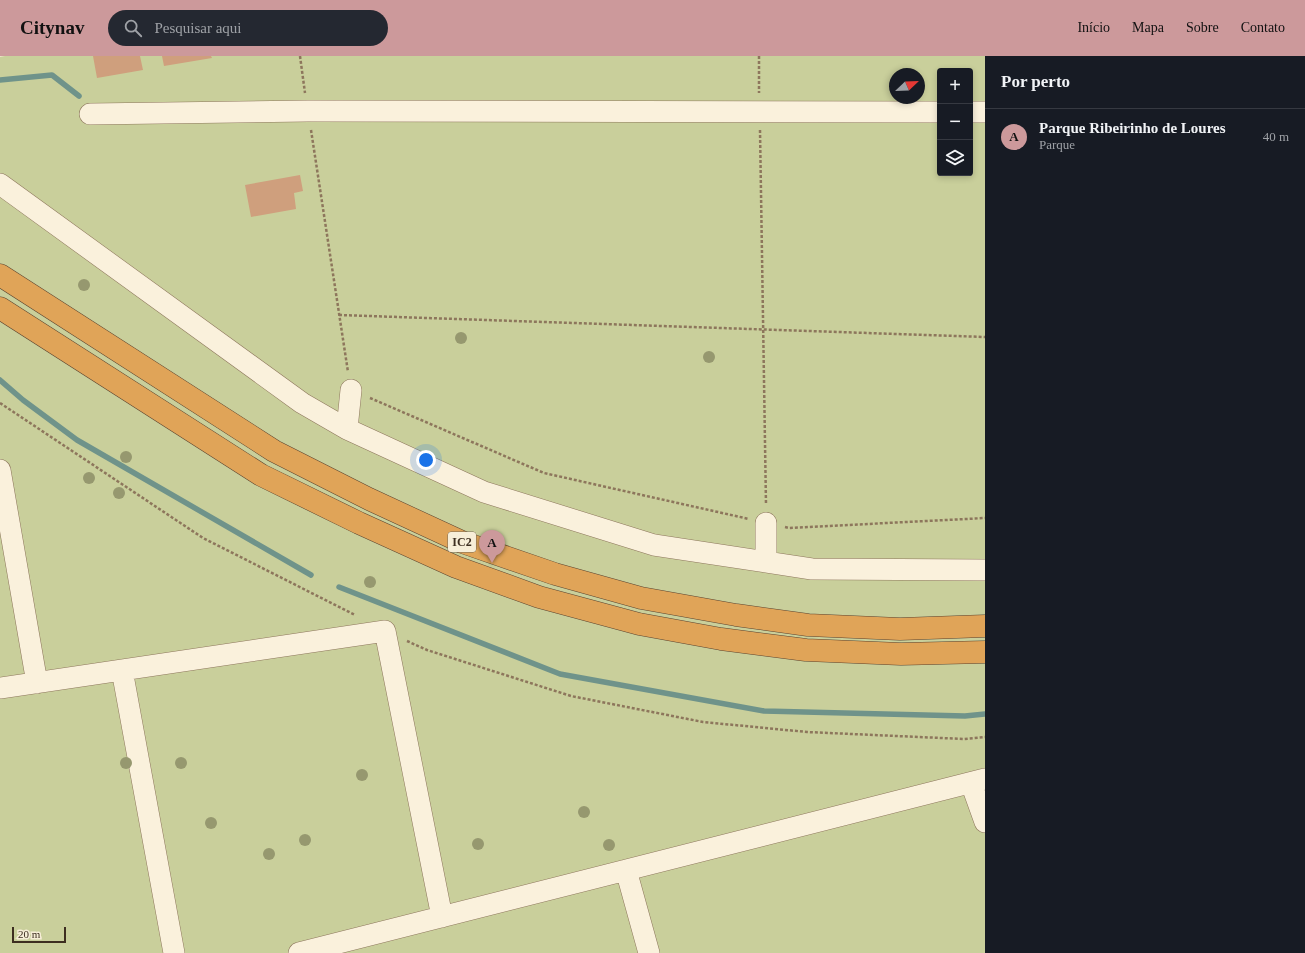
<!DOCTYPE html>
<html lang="pt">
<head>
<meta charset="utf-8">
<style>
  :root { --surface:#171b24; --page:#242831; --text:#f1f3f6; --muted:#9ea1a6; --line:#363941; --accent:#cc999b }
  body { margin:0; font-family:Georgia,serif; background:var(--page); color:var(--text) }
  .controls { position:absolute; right:12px; top:12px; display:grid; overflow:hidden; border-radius:4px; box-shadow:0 2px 6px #0003 }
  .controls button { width:36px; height:36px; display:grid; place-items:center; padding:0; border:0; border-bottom:1px solid var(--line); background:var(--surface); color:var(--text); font:20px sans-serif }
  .compass { position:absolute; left:889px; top:12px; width:36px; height:36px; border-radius:50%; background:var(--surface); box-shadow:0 2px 6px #0003; rotate:67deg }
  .scale { position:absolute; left:12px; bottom:10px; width:54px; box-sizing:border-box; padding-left:4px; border:2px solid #3d2e20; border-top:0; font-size:11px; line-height:14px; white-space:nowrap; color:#3d2e20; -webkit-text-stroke:3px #f7eed8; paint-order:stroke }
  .you { position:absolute; left:426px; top:404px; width:14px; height:14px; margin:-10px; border:3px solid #fff; border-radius:50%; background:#1a73e8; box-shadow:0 0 0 6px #1a73e833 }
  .badge { display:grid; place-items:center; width:26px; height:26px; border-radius:50%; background:var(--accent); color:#111; font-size:13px; font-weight:700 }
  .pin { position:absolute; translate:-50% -33px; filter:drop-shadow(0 1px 2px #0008) }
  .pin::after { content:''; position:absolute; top:21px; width:14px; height:12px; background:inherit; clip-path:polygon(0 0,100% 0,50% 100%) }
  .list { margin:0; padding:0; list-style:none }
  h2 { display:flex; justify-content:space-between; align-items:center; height:52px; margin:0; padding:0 16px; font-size:17px }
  h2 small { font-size:13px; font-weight:400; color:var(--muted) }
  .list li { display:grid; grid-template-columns:26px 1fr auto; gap:12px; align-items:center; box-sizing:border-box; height:56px; padding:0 16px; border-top:1px solid var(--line) }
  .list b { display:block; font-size:15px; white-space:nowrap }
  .list p { margin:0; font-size:13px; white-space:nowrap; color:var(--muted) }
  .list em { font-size:13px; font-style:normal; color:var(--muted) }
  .icon { flex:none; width:22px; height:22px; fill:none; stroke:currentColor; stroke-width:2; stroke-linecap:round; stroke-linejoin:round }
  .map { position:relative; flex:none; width:985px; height:897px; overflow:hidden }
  header { display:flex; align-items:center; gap:24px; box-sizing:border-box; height:56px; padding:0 20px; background:var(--accent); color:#111 }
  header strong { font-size:19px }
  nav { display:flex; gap:22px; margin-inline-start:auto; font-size:14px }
  .search { width:280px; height:36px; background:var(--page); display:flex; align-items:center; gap:10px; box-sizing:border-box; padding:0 14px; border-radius:22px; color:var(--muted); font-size:15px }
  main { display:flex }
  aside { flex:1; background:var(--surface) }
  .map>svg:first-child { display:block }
</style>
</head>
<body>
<header>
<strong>Citynav</strong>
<div class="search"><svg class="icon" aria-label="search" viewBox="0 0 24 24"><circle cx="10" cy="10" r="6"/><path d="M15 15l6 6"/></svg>Pesquisar aqui</div>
<nav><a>Início</a><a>Mapa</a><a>Sobre</a><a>Contato</a></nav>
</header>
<main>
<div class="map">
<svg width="985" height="897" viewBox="0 0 985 897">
  <rect width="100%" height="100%" fill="#f0e4c8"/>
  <path fill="#c9cf9b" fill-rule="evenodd" d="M5,0h980v897h-985v-896zM940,15h30v102h-30zM895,18h24v24h-24z"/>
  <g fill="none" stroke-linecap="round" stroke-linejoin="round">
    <path stroke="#6f938a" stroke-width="5.5" d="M0,24l52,-5 27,21
      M0,324l23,20 54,40 234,135
      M339,531l221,87 204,37 201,5 20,-2"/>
  </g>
  <path fill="#cf9f7d" d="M93,0h47l3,14 -46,8z
    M162,0h49l1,2 -48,8z
    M300,119l3,16 -9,2 2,16 -45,8 -6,-32z"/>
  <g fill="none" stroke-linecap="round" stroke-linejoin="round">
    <g stroke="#8d765c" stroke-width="22">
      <path id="minor" d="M970,56h15
        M90,58l218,-3 632,1
        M0,128l302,219 45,26 137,63 170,53 158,24 173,1
        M347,373l4,-39
        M0,414l37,213
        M766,506v-39
        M122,614l52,283
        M0,632l385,-57 57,286
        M971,727l14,39
        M626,814l23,83
        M299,897l686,-174"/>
    </g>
    <g stroke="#5b4430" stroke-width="23">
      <path id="highway" d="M0,219l274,176 95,48 93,43 93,32 86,24 95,17 72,10 92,4 85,-3
        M0,252l261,167 98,48 97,44 83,30 100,27 82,15 85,11 95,4 84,-2"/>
    </g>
    <path stroke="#8d765c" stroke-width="2.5" stroke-dasharray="3 2" stroke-linecap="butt" d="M300,0l5,37
      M759,0v37
      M311,74l37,242
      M760,74l6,375
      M339,259l646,22
      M370,342l174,75 205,46
      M0,347l203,135 152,77
      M785,471l4,1 196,-10
      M407,585l20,9 144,46 132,26 104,10 157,7 21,-2"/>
    <use href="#minor" stroke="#faf1dc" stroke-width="21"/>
    <use href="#highway" stroke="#e0a458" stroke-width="22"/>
  </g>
  <g fill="#96986f">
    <circle cx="84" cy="229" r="6"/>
    <circle cx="461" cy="282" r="6"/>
    <circle cx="709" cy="301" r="6"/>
    <circle cx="126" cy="401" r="6"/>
    <circle cx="89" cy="422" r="6"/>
    <circle cx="119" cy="437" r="6"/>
    <circle cx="370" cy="526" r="6"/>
    <circle cx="126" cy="707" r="6"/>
    <circle cx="181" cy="707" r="6"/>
    <circle cx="362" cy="719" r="6"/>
    <circle cx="584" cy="756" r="6"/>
    <circle cx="211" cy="767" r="6"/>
    <circle cx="305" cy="784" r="6"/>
    <circle cx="478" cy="788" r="6"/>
    <circle cx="609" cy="789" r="6"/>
    <circle cx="269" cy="798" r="6"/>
  </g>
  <g text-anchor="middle" stroke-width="3.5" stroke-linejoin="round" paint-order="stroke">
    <rect fill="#f7eed8" stroke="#756857" stroke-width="1" x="448" y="476" width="28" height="20" rx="3"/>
    <g font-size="12" font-weight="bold" fill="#3d2e20">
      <text x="462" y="490">IC2</text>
    </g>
  </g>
</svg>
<div class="controls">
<button>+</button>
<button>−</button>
<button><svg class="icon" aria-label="layers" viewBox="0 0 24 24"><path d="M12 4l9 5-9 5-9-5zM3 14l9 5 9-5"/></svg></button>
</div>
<svg class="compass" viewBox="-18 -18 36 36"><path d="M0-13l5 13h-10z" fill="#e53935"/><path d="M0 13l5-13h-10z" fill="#9ea1a6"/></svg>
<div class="scale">20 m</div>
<div class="you"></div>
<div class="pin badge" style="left:492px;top:507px">A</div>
</div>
<aside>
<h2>Por perto<small></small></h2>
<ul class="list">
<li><span class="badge">A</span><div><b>Parque Ribeirinho de Loures</b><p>Parque</p></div><em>40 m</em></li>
</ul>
</aside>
</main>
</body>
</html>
